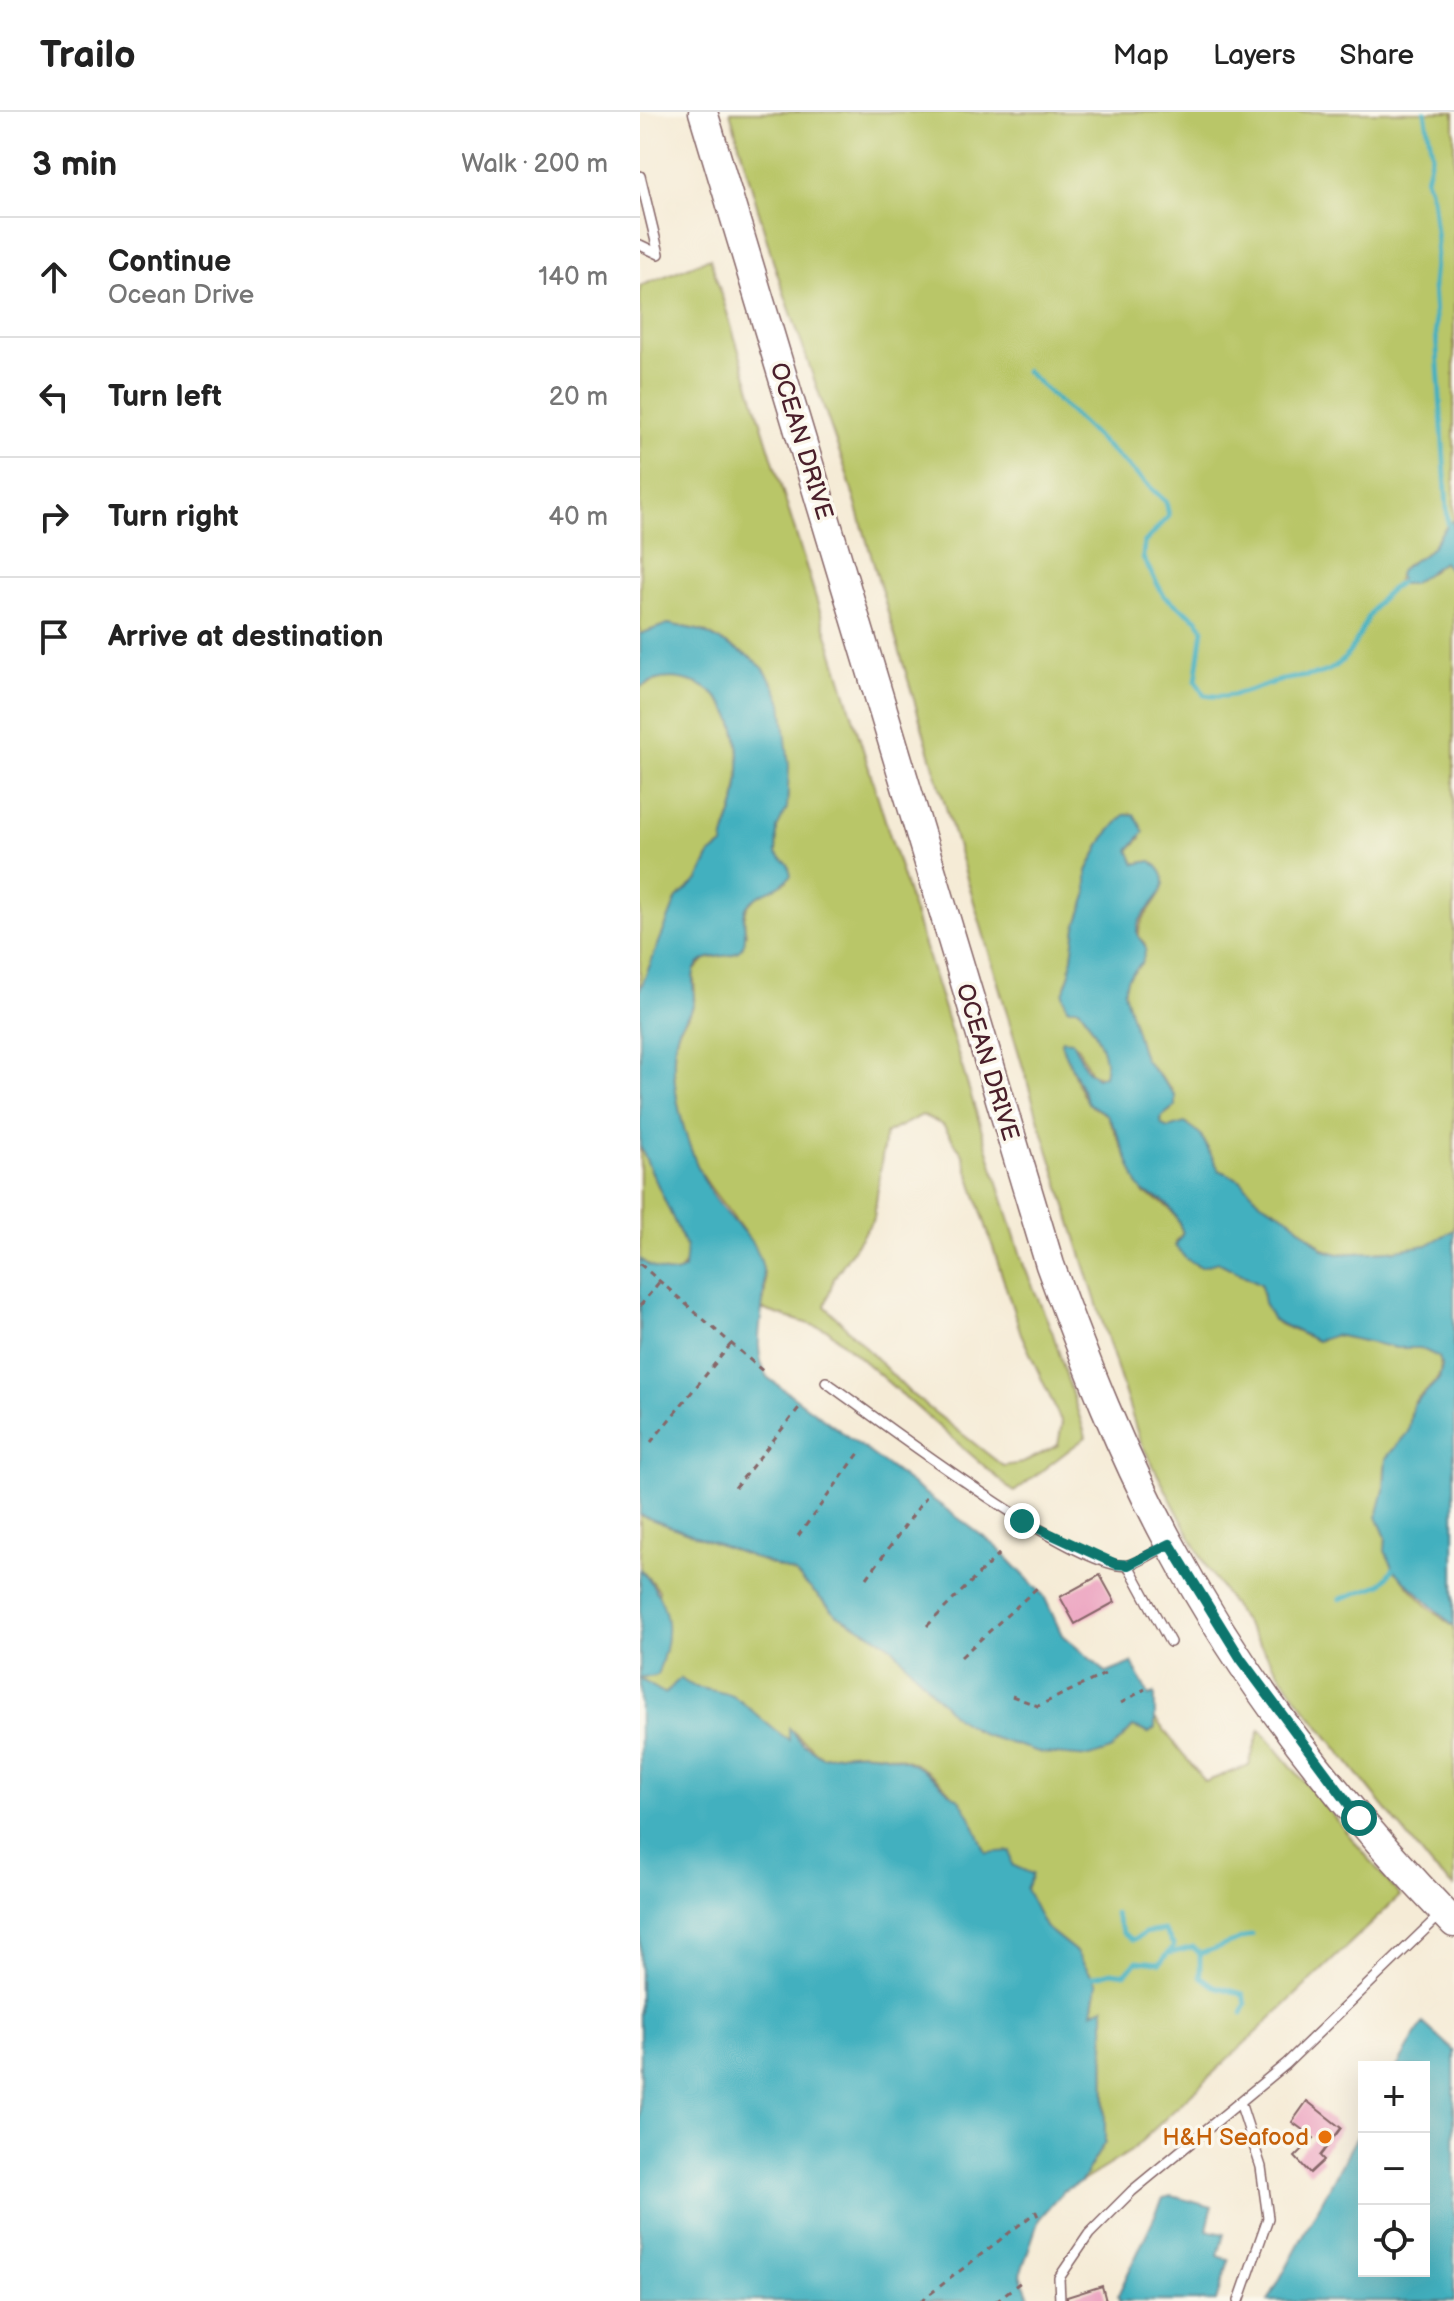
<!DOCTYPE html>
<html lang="en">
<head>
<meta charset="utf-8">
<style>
  :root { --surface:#fff; --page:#f6f6f6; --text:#222; --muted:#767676; --line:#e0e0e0 }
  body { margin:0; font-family:"Balsamiq Sans",sans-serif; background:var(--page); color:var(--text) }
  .controls { position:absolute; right:24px; bottom:24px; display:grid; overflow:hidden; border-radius:0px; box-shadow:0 8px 32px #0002 }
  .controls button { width:72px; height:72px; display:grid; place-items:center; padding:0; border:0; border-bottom:2px solid var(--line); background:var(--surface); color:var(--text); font:40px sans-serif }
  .stop { position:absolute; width:24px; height:24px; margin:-18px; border:6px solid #0f766e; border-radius:50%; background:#fff }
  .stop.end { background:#0f766e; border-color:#fff; box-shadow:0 2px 8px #0008 }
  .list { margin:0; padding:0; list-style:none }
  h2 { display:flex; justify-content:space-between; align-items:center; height:104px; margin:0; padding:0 32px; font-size:34px }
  h2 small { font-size:26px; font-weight:400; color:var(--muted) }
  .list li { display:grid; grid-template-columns:52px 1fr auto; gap:24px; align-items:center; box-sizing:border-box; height:120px; padding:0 32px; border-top:2px solid var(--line) }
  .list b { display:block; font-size:30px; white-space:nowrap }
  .list p { margin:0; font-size:26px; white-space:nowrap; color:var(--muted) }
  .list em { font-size:26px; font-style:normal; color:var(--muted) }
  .icon { flex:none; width:44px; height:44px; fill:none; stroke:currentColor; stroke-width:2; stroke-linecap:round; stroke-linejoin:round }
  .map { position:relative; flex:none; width:814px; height:2189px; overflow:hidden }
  header { display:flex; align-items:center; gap:48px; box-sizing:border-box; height:112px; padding:0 40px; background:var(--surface); border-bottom:2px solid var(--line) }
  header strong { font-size:38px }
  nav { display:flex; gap:44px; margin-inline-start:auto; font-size:28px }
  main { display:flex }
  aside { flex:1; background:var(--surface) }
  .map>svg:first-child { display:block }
</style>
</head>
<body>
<header>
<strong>Trailo</strong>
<nav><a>Map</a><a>Layers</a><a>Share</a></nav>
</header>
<main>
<aside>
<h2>3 min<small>Walk · 200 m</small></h2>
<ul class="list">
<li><svg class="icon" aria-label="ahead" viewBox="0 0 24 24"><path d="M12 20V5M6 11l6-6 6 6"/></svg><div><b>Continue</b><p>Ocean Drive</p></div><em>140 m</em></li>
<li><svg class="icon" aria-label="left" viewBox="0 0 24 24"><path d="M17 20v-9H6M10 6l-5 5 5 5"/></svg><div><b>Turn left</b></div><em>20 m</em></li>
<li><svg class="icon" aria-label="right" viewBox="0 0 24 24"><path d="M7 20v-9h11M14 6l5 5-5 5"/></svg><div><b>Turn right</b></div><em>40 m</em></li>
<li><svg class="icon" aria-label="arrive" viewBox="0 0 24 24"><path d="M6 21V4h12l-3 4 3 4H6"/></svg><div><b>Arrive at destination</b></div></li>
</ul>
</aside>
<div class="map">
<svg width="814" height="2189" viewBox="0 0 814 2189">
  <rect width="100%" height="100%" fill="#fbf7ec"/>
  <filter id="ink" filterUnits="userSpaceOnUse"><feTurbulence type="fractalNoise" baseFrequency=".0125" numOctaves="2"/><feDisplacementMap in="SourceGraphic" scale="16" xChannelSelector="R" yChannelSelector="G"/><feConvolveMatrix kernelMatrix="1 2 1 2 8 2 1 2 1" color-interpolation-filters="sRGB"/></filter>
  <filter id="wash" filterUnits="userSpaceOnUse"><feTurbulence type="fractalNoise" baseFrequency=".006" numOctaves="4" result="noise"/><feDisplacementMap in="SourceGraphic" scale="32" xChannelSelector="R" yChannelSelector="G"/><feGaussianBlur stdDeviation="1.8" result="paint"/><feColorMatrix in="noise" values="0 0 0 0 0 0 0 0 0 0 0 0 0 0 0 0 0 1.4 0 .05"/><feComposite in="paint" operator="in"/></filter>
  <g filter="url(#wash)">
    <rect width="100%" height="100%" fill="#f5ebd6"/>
    <path fill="#b9c667" stroke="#827249" stroke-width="2" fill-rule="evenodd" d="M90,0h724v408c-13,9 -15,19 -25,30 -10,12 -28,10 -32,30l3,4 31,-12 12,-10 7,9 4,21v638l-27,15 -37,6 -52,3 -14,-5 -36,-32 -27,-15 -21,-22 -21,-10 -19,-36 -14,-11 -18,5 -6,-2 -2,-8 12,-9v-19l-28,-31 -20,-67 3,-13 15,-17 3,-18 -6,-7c-4,-28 48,-48 12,-76l-17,3 -5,-14 12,-12 -11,-25 -26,25 -17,33v25l-11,31 -6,46 -5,13c12,24 49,58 39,90l-12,-1 -15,-29 -16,-4 21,52 11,13 14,8 37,79c21,8 32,17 39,39l-7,8 21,25 21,-4 43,22 2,14 14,25 40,18 18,-6 62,13h23l19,9c7,25 -11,28 -24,44 -7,10 -3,20 -6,30 -4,10 -15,15 -20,24 -7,12 -3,23 -5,36 -3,20 -8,27 2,46 -5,28 45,75 68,90v260l-21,-19 -134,-167 -92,-133 -67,-127 -104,-330 -189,-637 -74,-213z
      M70,146l314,1008 28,65 34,106 -72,55 -186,-162 -67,-21c22,-58 -47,-100 -66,-149 -15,-37 -27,-86 -18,-125 3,-11 11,-17 15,-26 5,-12 2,-25 1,-37l12,-13 27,-5 14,-20c-8,-36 13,-37 41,-53l-5,-19 -6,-8 1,-26 11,-31 -13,-110 -12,-19 -13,-11 -47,-26 -35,-7 -28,10v-348zM282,1003l21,10 20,30 58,179 41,89 -4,22 -35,18 -20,3 -93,-73 -85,-87 9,-28 40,-60 11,-84z
      M24,565c74,2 82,67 71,126 -3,15 -11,26 -12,42l-13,10 -12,25 -21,18 -37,92v-303z
      M0,1034l46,101 1,12 -8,15 -24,-4 -15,-11z
      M0,1403l155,58 41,41 53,30 85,86 68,23 75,-9 16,-17 16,6 6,-5 -2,-12 52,66 44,-17 11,-36 140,167 -269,255 -50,31 24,-40 -1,-135 -12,6 5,-29 -22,-33 -31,-25 -32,-61 -26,-12c-32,-77 -78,-114 -164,-96l-32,-28v12c-49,-33 -60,-62 -125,-47l-25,-15 19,-89 -19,-21z"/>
    <path fill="#42b0bf" stroke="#466875" stroke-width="2" d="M814,408v72l-4,-21 -7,-9 -31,22h-12l-1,-12c9,-10 19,-13 28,-20 11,-9 12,-22 27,-32z
      M28,512l34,7 48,26 13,11 12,19 7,16 7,63 -2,42 -10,20 -1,26 12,10 3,11c-10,16 -34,16 -44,31 -10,15 9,39 -14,48 -14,5 -30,-1 -38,15 -5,10 1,25 -2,36 -3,10 -12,16 -15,26 -15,47 12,137 42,174 14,19 31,30 40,53 14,40 -14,81 7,119l229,169 48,50 18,39 45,38 25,-10 17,33 6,-2v34l-6,5 -16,-6 -22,23 -21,7 -48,-4 -58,-18 -29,-18 -66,-73 -53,-30 -41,-41 -155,-58v-256c10,9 33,20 44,10l2,-22 -46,-101v-156l37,-92 21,-18 12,-25 13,-10c1,-15 9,-26 12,-41 8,-42 9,-99 -37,-120 -20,-8 -39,-9 -58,3v-53z
      M494,702l10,18 -15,18 6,14 16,-3c37,29 -17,47 -14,72 1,6 8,10 9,16l-4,13 -15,17 -3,13 20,67 31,36v11l-15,12 2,7 6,3 17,-5 15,11 19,36 21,10 21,22 27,15 36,33 14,4 52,-3 37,-6 27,-15v397l-59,-56 -10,-20 1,-14 -9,-20 7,-27 2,-32 22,-26 5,-27 26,-26 3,-13 -3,-9 -19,-9h-23l-62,-13 -18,6 -44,-21 -9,-17 -3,-19 -43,-22 -17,5 -15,-8 -11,-13 8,-13c-4,-11 -11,-27 -22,-33 -9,-6 -15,-3 -22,-13l-23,-56 -9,-16 -19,-12 -27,-59 1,-4 10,1 14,28 11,9 7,-3c6,-20 -12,-51 -25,-67h-12l-4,-14 7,-21 6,-46 11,-31v-25l17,-33 20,-23z
      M0,1457c31,35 34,63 17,106l-17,4 25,15 15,-16c18,16 42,9 59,22 17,13 31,28 50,40v-12l14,16 19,13c49,-10 90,-4 125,33 4,5 11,7 14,12 11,14 18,35 25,51l24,-2 2,14 20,9 -6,15 19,38 30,24 22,33 -5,28 12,-5 1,135 -24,40 -18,9 -24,28 -19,56 11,26h-391z
      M783,1911l31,28v250h-186l96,-178v148h60v-204h-27z
      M532,2084l40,11 -5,23 17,4 -6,22 11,4 -13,41h-97l-1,-6 45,-97z"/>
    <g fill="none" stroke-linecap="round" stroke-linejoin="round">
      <path stroke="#42b0bf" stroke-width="5" d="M785,0l7,41 -6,26 6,18 5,44 -4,44 15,239
        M386,259l140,131 3,14 -25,27 -1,15 21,38 34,24 5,9 -7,52 8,14c31,5 49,-7 78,-15 22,-5 46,-2 63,-22 24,-30 17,-48 54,-75
        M700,1487l42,-15 11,-15
        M531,1841l22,-6 7,7v22l14,10 29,8 3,10 -4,9
        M560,1842l52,-19
        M452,1865l20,-5 13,2 12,-13 23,2 14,-17 -10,-16 -19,3 -12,7 -10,-7 -8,-19"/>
    </g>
    <g id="blocks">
      <path fill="#eda8c3" d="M460,1463l15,27 -40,22 -15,-27z
        M667,1989l34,27 -21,28 4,4 -14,13 -15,-16 19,-19 -22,-16z
        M462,2174l4,15h-39v-4z"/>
    </g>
  </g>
  <g filter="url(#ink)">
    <use href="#blocks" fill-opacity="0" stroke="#866667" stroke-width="2"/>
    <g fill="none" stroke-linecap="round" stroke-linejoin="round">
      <g stroke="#866667" stroke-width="12">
        <path id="service" d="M0,64l19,78 -19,-9
          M186,1270c46,33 256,193 302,183 13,-3 27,-14 39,-19
          M488,1453l42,77
          M420,2189l-1,-23 30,-44 43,-43 154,-127 155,-150
          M599,2189l29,-83 -7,-51 -21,-65"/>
      </g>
      <g stroke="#866667" stroke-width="31">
        <path id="primary" d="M63,0l347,1153c35,96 72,190 120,279 74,138 175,267 284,379"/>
      </g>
      <path stroke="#866667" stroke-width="3" stroke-dasharray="6 6" stroke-linecap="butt" d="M0,1152l125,109
        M0,1194l20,-25
        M11,1330l80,-98
        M95,1376l67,-84
        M158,1424l64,-87
        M227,1466l59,-81
        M287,1514l74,-74
        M321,1545l76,-69
        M372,1584l26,10 69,-33
        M481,1591l24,-14
        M281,2189l115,-89 3,7
        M356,2189l26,-20"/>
      <use href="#service" stroke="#fff" stroke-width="9"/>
      <use href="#primary" stroke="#fff" stroke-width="28"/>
    </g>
  </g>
  <g fill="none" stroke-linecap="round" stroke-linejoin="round" filter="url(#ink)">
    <path stroke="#0f766e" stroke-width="10" d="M382,1409l94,43 12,1 42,-21 71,115 118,159"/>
  </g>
  <circle fill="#e8710a" stroke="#fbf7ec" stroke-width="3" cx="685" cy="2025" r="8"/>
  <g text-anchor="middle" stroke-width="7" stroke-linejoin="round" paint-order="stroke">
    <g font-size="24" fill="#4a1f2b" stroke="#fbf7ec">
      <text transform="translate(162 329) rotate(73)" y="8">OCEAN DRIVE</text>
      <text transform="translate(348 950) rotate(73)" y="8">OCEAN DRIVE</text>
    </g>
    <g font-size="24" fill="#c56008" stroke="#fbf7ec" text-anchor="end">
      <text x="669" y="2033">H&amp;H Seafood</text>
    </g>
  </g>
</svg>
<div class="controls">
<button>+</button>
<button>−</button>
<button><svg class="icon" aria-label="locate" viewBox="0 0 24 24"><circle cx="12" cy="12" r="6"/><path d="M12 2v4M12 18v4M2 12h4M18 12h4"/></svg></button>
</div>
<div class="stop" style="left:719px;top:1706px"></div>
<div class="stop end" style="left:382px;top:1409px"></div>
</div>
</main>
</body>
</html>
